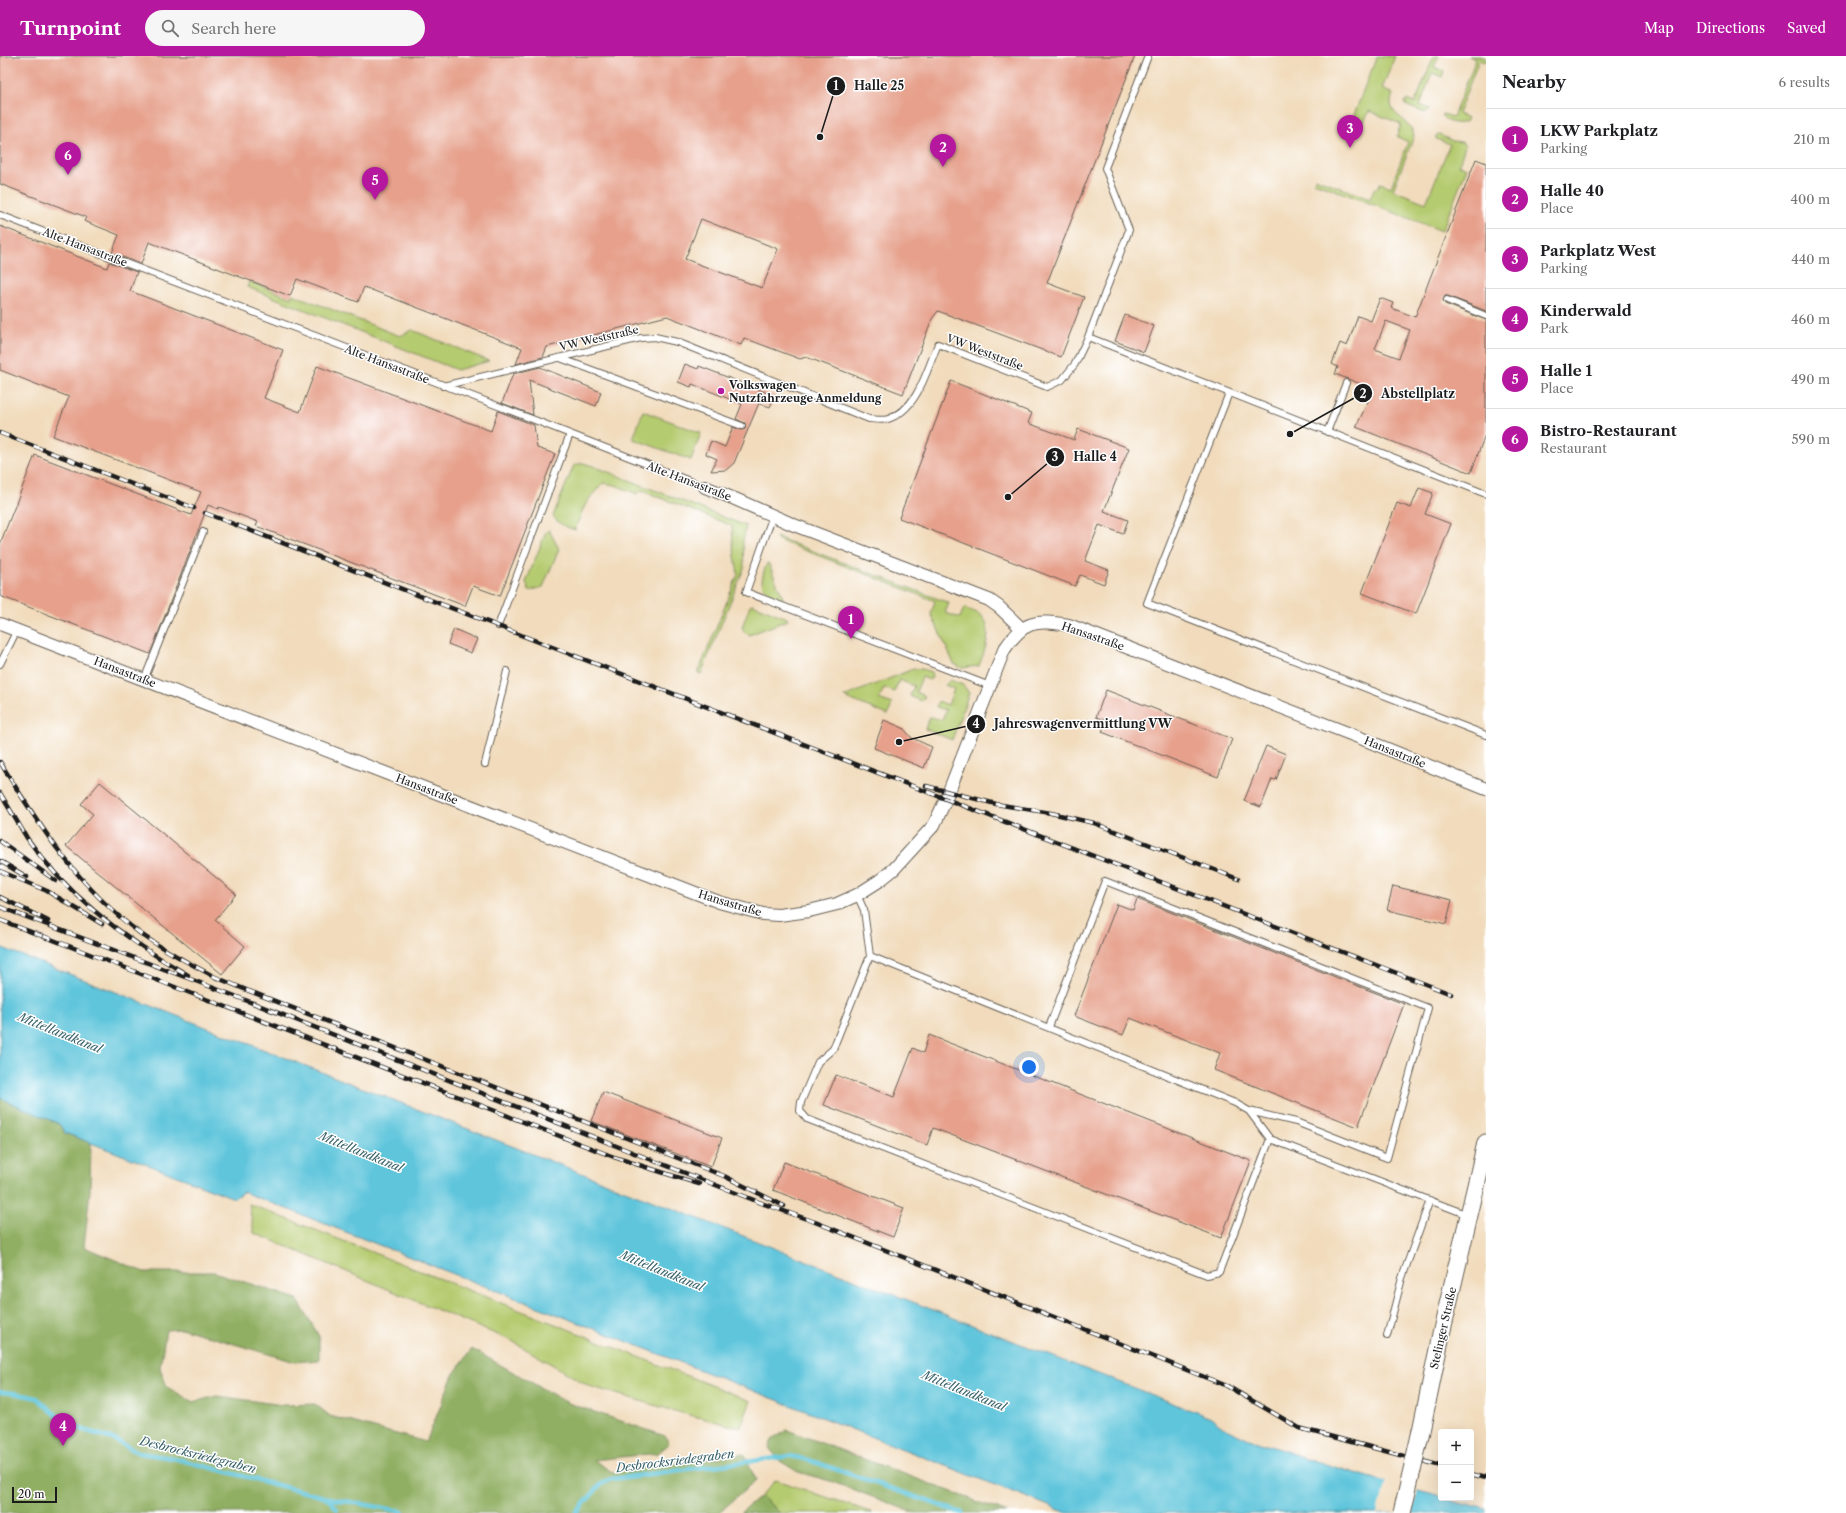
<!DOCTYPE html>
<html lang="en">
<head>
<meta charset="utf-8">
<style>
  :root { --surface:#fff; --page:#f6f6f6; --text:#202124; --muted:#757577; --line:#e0e0e0; --accent:#b5179e }
  body { margin:0; font-family:"Libre Caslon Text",serif; background:var(--page); color:var(--text) }
  .controls { position:absolute; right:12px; bottom:12px; display:grid; overflow:hidden; border-radius:4px; box-shadow:0 4px 16px #0002 }
  .controls button { width:36px; height:36px; display:grid; place-items:center; padding:0; border:0; border-bottom:1px solid var(--line); background:var(--surface); color:var(--text); font:20px sans-serif }
  .scale { position:absolute; left:12px; bottom:10px; width:45px; box-sizing:border-box; padding-left:4px; border:2px solid #1c1c1c; border-top:0; font-size:11px; line-height:14px; white-space:nowrap; color:#1c1c1c; -webkit-text-stroke:3px #fff; paint-order:stroke }
  .you { position:absolute; left:1029px; top:1011px; width:14px; height:14px; margin:-10px; border:3px solid #fff; border-radius:50%; background:#1a73e8; box-shadow:0 0 0 6px #1a73e833 }
  .badge { display:grid; place-items:center; width:26px; height:26px; border-radius:50%; background:var(--accent); color:#fff; font-size:13px; font-weight:700 }
  .pin { position:absolute; translate:-50% -33px; filter:drop-shadow(0 1px 2px #0008) }
  .pin::after { content:''; position:absolute; top:21px; width:14px; height:12px; background:inherit; clip-path:polygon(0 0,100% 0,50% 100%) }
  .list { margin:0; padding:0; list-style:none }
  h2 { display:flex; justify-content:space-between; align-items:center; height:52px; margin:0; padding:0 16px; font-size:17px }
  h2 small { font-size:13px; font-weight:400; color:var(--muted) }
  .list li { display:grid; grid-template-columns:26px 1fr auto; gap:12px; align-items:center; box-sizing:border-box; height:60px; padding:0 16px; border-top:1px solid var(--line) }
  .list b { display:block; font-size:15px; white-space:nowrap }
  .list p { margin:0; font-size:13px; white-space:nowrap; color:var(--muted) }
  .list em { font-size:13px; font-style:normal; color:var(--muted) }
  .icon { flex:none; width:22px; height:22px; fill:none; stroke:currentColor; stroke-width:2; stroke-linecap:round; stroke-linejoin:round }
  .map { position:relative; flex:none; width:1486px; height:1457px; overflow:hidden }
  header { display:flex; align-items:center; gap:24px; box-sizing:border-box; height:56px; padding:0 20px; background:var(--accent); color:#fff }
  header strong { font-size:19px }
  nav { display:flex; gap:22px; margin-inline-start:auto; font-size:14px }
  .search { width:280px; height:36px; background:var(--page); display:flex; align-items:center; gap:10px; box-sizing:border-box; padding:0 14px; border-radius:22px; color:var(--muted); font-size:15px }
  main { display:flex }
  aside { flex:1; background:var(--surface) }
  .map>svg:first-child { display:block }
</style>
</head>
<body>
<header>
<strong>Turnpoint</strong>
<div class="search"><svg class="icon" aria-label="search" viewBox="0 0 24 24"><circle cx="10" cy="10" r="6"/><path d="M15 15l6 6"/></svg>Search here</div>
<nav><a>Map</a><a>Directions</a><a>Saved</a></nav>
</header>
<main>
<div class="map">
<svg width="1486" height="1457" viewBox="0 0 1486 1457">
  <rect width="100%" height="100%" fill="#fff"/>
  <filter id="ink" filterUnits="userSpaceOnUse"><feTurbulence type="fractalNoise" baseFrequency=".025" numOctaves="2"/><feDisplacementMap in="SourceGraphic" scale="8" xChannelSelector="R" yChannelSelector="G"/><feConvolveMatrix kernelMatrix="1 2 1 2 8 2 1 2 1" color-interpolation-filters="sRGB"/></filter>
  <filter id="wash" filterUnits="userSpaceOnUse"><feTurbulence type="fractalNoise" baseFrequency=".012" numOctaves="4" result="noise"/><feDisplacementMap in="SourceGraphic" scale="16" xChannelSelector="R" yChannelSelector="G"/><feGaussianBlur stdDeviation="0.9" result="paint"/><feColorMatrix in="noise" values="0 0 0 0 0 0 0 0 0 0 0 0 0 0 0 0 0 1.4 0 .05"/><feComposite in="paint" operator="in"/></filter>
  <g filter="url(#wash)">
    <rect width="100%" height="100%" fill="#f1dbbc"/>
    <path fill="#b5cb6f" stroke="#687446" d="M1377,0h18l-13,33 11,5c-9,24 17,21 21,42l-21,54 33,13 24,-59 -14,-5v-3l3,-1 14,6 9,1 3,4 -6,19 8,3 -25,63 -128,-49 1,-4 55,21 4,-10 4,-1 2,-5 11,4 17,-45 -10,-5 -1,-2 4,-11 -32,-13 -6,13 -11,-4z
      M1434,0h5l-5,11 10,4 -2,6 -10,-4 -12,32 10,4 -5,4 -18,-7 -2,-4 1,-2 9,3z
      M1468,0h13l5,2v5l-7,-3 -21,54 10,4 -2,4c-7,3 -21,1 -24,-7l1,-1 10,3 23,-58z
      M249,225l42,17 1,-4 108,42 12,-6 77,31 -32,9 -210,-83z
      M643,355l58,22 -10,27 -58,-21z
      M583,407l10,3 153,60 -3,16 1,26 -43,106 -3,-1 40,-99 -5,-30 -1,-18 -91,-36 -4,4 -22,-9 -12,-2c-17,18 -20,24 -28,47 -9,-3 -17,-6 -22,-14l21,-51z
      M549,474l10,19 -16,38 -14,4 -3,-9 20,-50z
      M776,481l173,66 -4,10 15,5 4,-10c4,2 10,3 15,6 17,11 5,38 0,52l-17,2 -8,-4 -23,-50 4,-13 -157,-61z
      M767,507l2,1 14,34 -1,2c-23,-9 -23,-16 -15,-37z
      M752,548l35,14 1,2 -39,15 -5,-3 -2,-5 8,-22z
      M913,613h9l9,3 1,5 -2,3 -8,-3 -6,15 9,4 -2,3 -2,2 -11,-5 4,-10 -15,-6 -5,12 -10,-4 -5,11 13,5 -4,11 -44,-18z
      M950,624l13,5 6,8 -17,47 -27,-11 4,-11 2,-1 11,3 4,-10 -10,-3 2,-6 10,4 6,-16 -9,-4z
      M249,1148l502,197 -11,27 -62,-16 -89,-26 -77,-45 -258,-108z
      M776,1424l97,33h-93l-19,-17z"/>
    <path fill="#90af62" stroke="#56663f" d="M0,1042l59,26 6,9 26,10 -1,48 -6,56 60,25h70l83,27 22,37v24l-24,2 -111,-33 -18,1 -6,38 7,19 26,15 24,-6 66,9 32,-1 15,12 96,26 27,-67 19,-26 96,54 97,33 4,8 -11,9 -64,7 18,12 132,-18 12,26 -37,33h-719z
      M787,1374l221,83h-93l-85,-32 -32,-9 -18,-11 -11,-13 3,-8z
      M761,1440l19,17h-40z"/>
    <path fill="#5ec5db" stroke="#3d707c" d="M0,891l1211,471c18,17 45,23 68,31 68,23 138,42 207,60v4h-419l-824,-321 -9,6 -169,-65 -6,-9 -59,-26z"/>
    <path fill="#f1dbbc" d="M1386,1424l32,9 -6,24h-34z"/>
    <g fill="none" stroke-linecap="round" stroke-linejoin="round">
      <path stroke="#5ec5db" stroke-width="4.5" d="M0,1336l14,1 23,5 31,27 45,14 26,14 34,5 155,40 73,13 2,2
        M328,1442l9,11
        M576,1457l24,-28 11,-6 179,-23 19,4 153,53"/>
    </g>
    <g id="blocks">
      <path fill="#e6a08b" fill-rule="evenodd" d="M0,0h1135l-88,227 37,14 -23,60 -123,-46 -6,8 -29,75 -97,-37 -6,2 -56,-21 -3,7 -74,-29 -120,31 -4,10 -27,7 6,-16 -158,-61 -6,15 -61,-23 -7,17 -141,-54 -8,22 -29,-11 7,-18 -35,-14 2,-4 -86,-33zM701,163l77,30 -16,39 -77,-29z
        M1476,103l10,4v148l-38,-15h-3l-2,4 2,4 41,16v112l-15,41 -115,-46 18,-38 -39,-15 3,-7 -6,-3 8,-21 7,3 11,-30 13,5 9,-23 13,5 -2,5 24,9zM1386,265l24,9 -11,28 -24,-9z
        M0,170l107,42 2,-6 28,10 -7,19 153,59 -19,48 36,14 17,-46 174,65 7,-20 36,14 3,23 18,6 -55,142 -27,-10 -8,20 -209,-80 2,-4 -39,-15 -1,2 -10,-4 -58,149 -150,-58v-52l35,-89 156,60 10,-23 -148,-56 16,-39 -69,-27z
        M1125,259l29,11 -10,26 -29,-11z
        M685,308l13,5 1,-3 76,30 -5,11 -11,-4 -25,60 -8,7 -15,1 6,-12 -11,-5 5,-13 14,6 8,-20 8,3 4,-1v-6l-9,-4 6,-15 -50,-20 -1,3 -13,-5z
        M540,311l61,25 -5,14 -67,-26 4,35 -31,-12 11,-29z
        M951,325l81,32 -4,10 46,17 4,-11 51,19 -25,63 24,9 -5,14 -24,-9 -14,36 24,9 -5,14 -24,-9 -5,11 -176,-68z
        M1419,432l14,5 -8,21 26,10 -35,90 -54,-21 35,-90 14,5z
        M454,573l23,10 -6,14 -23,-9z
        M1106,634l126,49 -14,38 -116,-45 4,-11 -10,-4z
        M884,664l19,8 9,10 20,9 -8,21 -50,-20z
        M1266,690l20,8 -10,26 -4,-1 -11,28 -17,-6z
        M100,726l136,112 -21,26 30,26 -23,28 -156,-128 27,-32 -12,-10z
        M1393,830l59,14 -6,24 -59,-14z
        M1137,843l267,105 -46,123 -144,-57 6,-17 -90,-35 -7,17 -49,-19 43,-112 16,6z
        M929,979l322,126 -30,77 -288,-110 -6,17 -103,-40 12,-30 58,22 19,-49 10,5z
        M603,1036l119,46 -11,29 -120,-46z
        M784,1106l120,46 -11,29 -120,-47z"/>
    </g>
  </g>
  <g filter="url(#ink)">
    <use href="#blocks" fill-opacity="0" stroke="#675f54" stroke-width="1"/>
    <g fill="none" stroke-linecap="round" stroke-linejoin="round">
      <g stroke="#675f54" stroke-width="8">
        <path id="service" d="M0,159l532,204 173,68
          M1447,244l39,16
          M1088,281l398,157
          M560,302l182,68
          M443,330l198,-48 14,-1 22,5 192,77c5,0 13,2 19,0 30,-9 39,-50 50,-75l109,43 15,-7 13,-16 13,-27 41,-107 -24,-62 43,-112
          M1229,337l-82,210 339,132
          M1327,376l19,-49
          M773,459l-27,77 244,94
          M498,570l72,-192
          M0,608l17,-34
          M144,624l59,-148
          M485,708l22,-93
          M857,839l7,15 6,46 365,147 14,8 21,28 198,76
          M870,900l-37,93 -15,13 -17,40 -1,9 7,8 400,156 12,-3 51,-133
          M1049,971l56,-146 323,127 -41,150 -91,-36 -47,-11
          M1387,1280l15,-58 28,-78"/>
      </g>
      <g stroke="#675f54" stroke-width="14">
        <path id="minor" d="M705,431l30,12 59,26 195,75 10,7 22,21
          M0,568l719,278 44,12 16,1 30,-4 28,-7 20,-9 22,-14 15,-12 40,-44 12,-26 58,-149c20,-30 31,-30 65,-25l289,112 128,52"/>
      </g>
      <g stroke="#675f54" stroke-width="19">
        <path id="secondary" d="M1421,1375l21,-101 44,-187"/>
      </g>
      <use href="#service" stroke="#fff" stroke-width="6"/>
      <use href="#minor" stroke="#fff" stroke-width="12"/>
      <use href="#secondary" stroke="#fff" stroke-width="17"/>
      <g stroke="#1c1c1c" stroke-width="4.5">
        <path id="rail" d="M0,377l194,75
          M205,457l1246,481
          M0,706c40,65 78,125 141,172 24,17 50,30 76,44
          M926,730l70,18 55,9 43,10 144,56
          M0,737c9,15 18,30 27,45 41,59 99,102 161,137
          M0,785l56,40
          M0,805l27,16
          M0,815l47,20 55,33
          M0,841l48,24
          M0,851l235,89 529,208 51,18 412,164 72,42 142,38
          M0,864l47,18
          M43,880l571,221 85,27
          M213,920l31,13 480,187 60,30
          M1471,1418l15,4"/>
      </g>
      <use href="#rail" stroke="#fff" stroke-width="3" stroke-dasharray="9" stroke-linecap="butt"/>
      <g stroke="#675f54" stroke-width="19" stroke-linecap="butt">
        <path id="secondary-bridge" d="M1402,1457l19,-82"/>
      </g>
      <use href="#secondary-bridge" stroke="#fff" stroke-width="17"/>
    </g>
  </g>
  <circle fill="#b5179e" stroke="#fff" stroke-width="1.5" cx="721" cy="335" r="4"/>
  <g text-anchor="middle" stroke-width="3" stroke-linejoin="round" paint-order="stroke">
    <g font-size="11" fill="#1c1c1c" stroke="#fff">
      <text transform="translate(85 191) rotate(21)" y="4">Alte Hansastraße</text>
      <text transform="translate(599 282) rotate(-13)" y="4">VW Weststraße</text>
      <text transform="translate(985 296) rotate(21)" y="4">VW Weststraße</text>
      <text transform="translate(387 308) rotate(21)" y="4">Alte Hansastraße</text>
      <text transform="translate(689 425) rotate(21)" y="4">Alte Hansastraße</text>
      <text transform="translate(1093 580) rotate(19)" y="4">Hansastraße</text>
      <text transform="translate(125 616) rotate(21)" y="4">Hansastraße</text>
      <text transform="translate(1395 696) rotate(22)" y="4">Hansastraße</text>
      <text transform="translate(427 733) rotate(21)" y="4">Hansastraße</text>
      <text transform="translate(730 847) rotate(17)" y="4">Hansastraße</text>
      <text transform="translate(1443 1272) rotate(-77)" y="4">Stelinger Straße</text>
    </g>
    <g font-size="11" font-weight="bold" fill="#1c1c1c" stroke="#fff" text-anchor="start">
      <text x="729" y="333">Volkswagen<tspan x="729" dy="13">Nutzfahrzeuge Anmeldung</tspan></text>
    </g>
    <g font-size="12" font-style="italic" fill="#366068" stroke="#fff">
      <text transform="translate(60 977) rotate(22)" y="4">Mittellandkanal</text>
      <text transform="translate(361 1096) rotate(22)" y="4">Mittellandkanal</text>
      <text transform="translate(662 1215) rotate(22)" y="4">Mittellandkanal</text>
      <text transform="translate(964 1335) rotate(22)" y="4">Mittellandkanal</text>
      <text transform="translate(198 1399) rotate(14)" y="4">Desbrocksriedegraben</text>
      <text transform="translate(675 1405) rotate(-7)" y="4">Desbrocksriedegraben</text>
    </g>
  </g>
  <path fill="none" stroke="#1c1c1c" stroke-width="1.5" d="M820 81L836 30M1290 378L1363 337M1008 441L1055 401M899 686L976 668"/>
  <g fill="#1c1c1c" stroke="#fff" stroke-width="1.5">
    <circle cx="820" cy="81" r="4"/>
    <circle cx="1290" cy="378" r="4"/>
    <circle cx="1008" cy="441" r="4"/>
    <circle cx="899" cy="686" r="4"/>
    <circle cx="836" cy="30" r="10"/>
    <circle cx="1363" cy="337" r="10"/>
    <circle cx="1055" cy="401" r="10"/>
    <circle cx="976" cy="668" r="10"/>
  </g>
  <g font-size="12" text-anchor="middle" font-weight="bold" fill="#fff">
    <text x="836" y="34">1</text>
    <text x="1363" y="342">2</text>
    <text x="1055" y="405">3</text>
    <text x="976" y="672">4</text>
  </g>
  <g font-size="12" text-anchor="middle" font-weight="bold" fill="#1c1c1c" stroke="#fff" stroke-width="3" stroke-linejoin="round" paint-order="stroke">
    <text x="879" y="34">Halle 25</text>
    <text x="1418" y="342">Abstellplatz</text>
    <text x="1095" y="405">Halle 4</text>
    <text x="1083" y="672">Jahreswagenvermittlung VW</text>
  </g>
</svg>
<div class="controls">
<button>+</button>
<button>−</button>
</div>
<div class="scale">20 m</div>
<div class="you"></div>
<div class="pin badge" style="left:851px;top:583px">1</div>
<div class="pin badge" style="left:943px;top:111px">2</div>
<div class="pin badge" style="left:1350px;top:92px">3</div>
<div class="pin badge" style="left:63px;top:1390px">4</div>
<div class="pin badge" style="left:375px;top:144px">5</div>
<div class="pin badge" style="left:68px;top:119px">6</div>
</div>
<aside>
<h2>Nearby<small>6 results</small></h2>
<ul class="list">
<li><span class="badge">1</span><div><b>LKW Parkplatz</b><p>Parking</p></div><em>210 m</em></li>
<li><span class="badge">2</span><div><b>Halle 40</b><p>Place</p></div><em>400 m</em></li>
<li><span class="badge">3</span><div><b>Parkplatz West</b><p>Parking</p></div><em>440 m</em></li>
<li><span class="badge">4</span><div><b>Kinderwald</b><p>Park</p></div><em>460 m</em></li>
<li><span class="badge">5</span><div><b>Halle 1</b><p>Place</p></div><em>490 m</em></li>
<li><span class="badge">6</span><div><b>Bistro-Restaurant</b><p>Restaurant</p></div><em>590 m</em></li>
</ul>
</aside>
</main>
</body>
</html>
